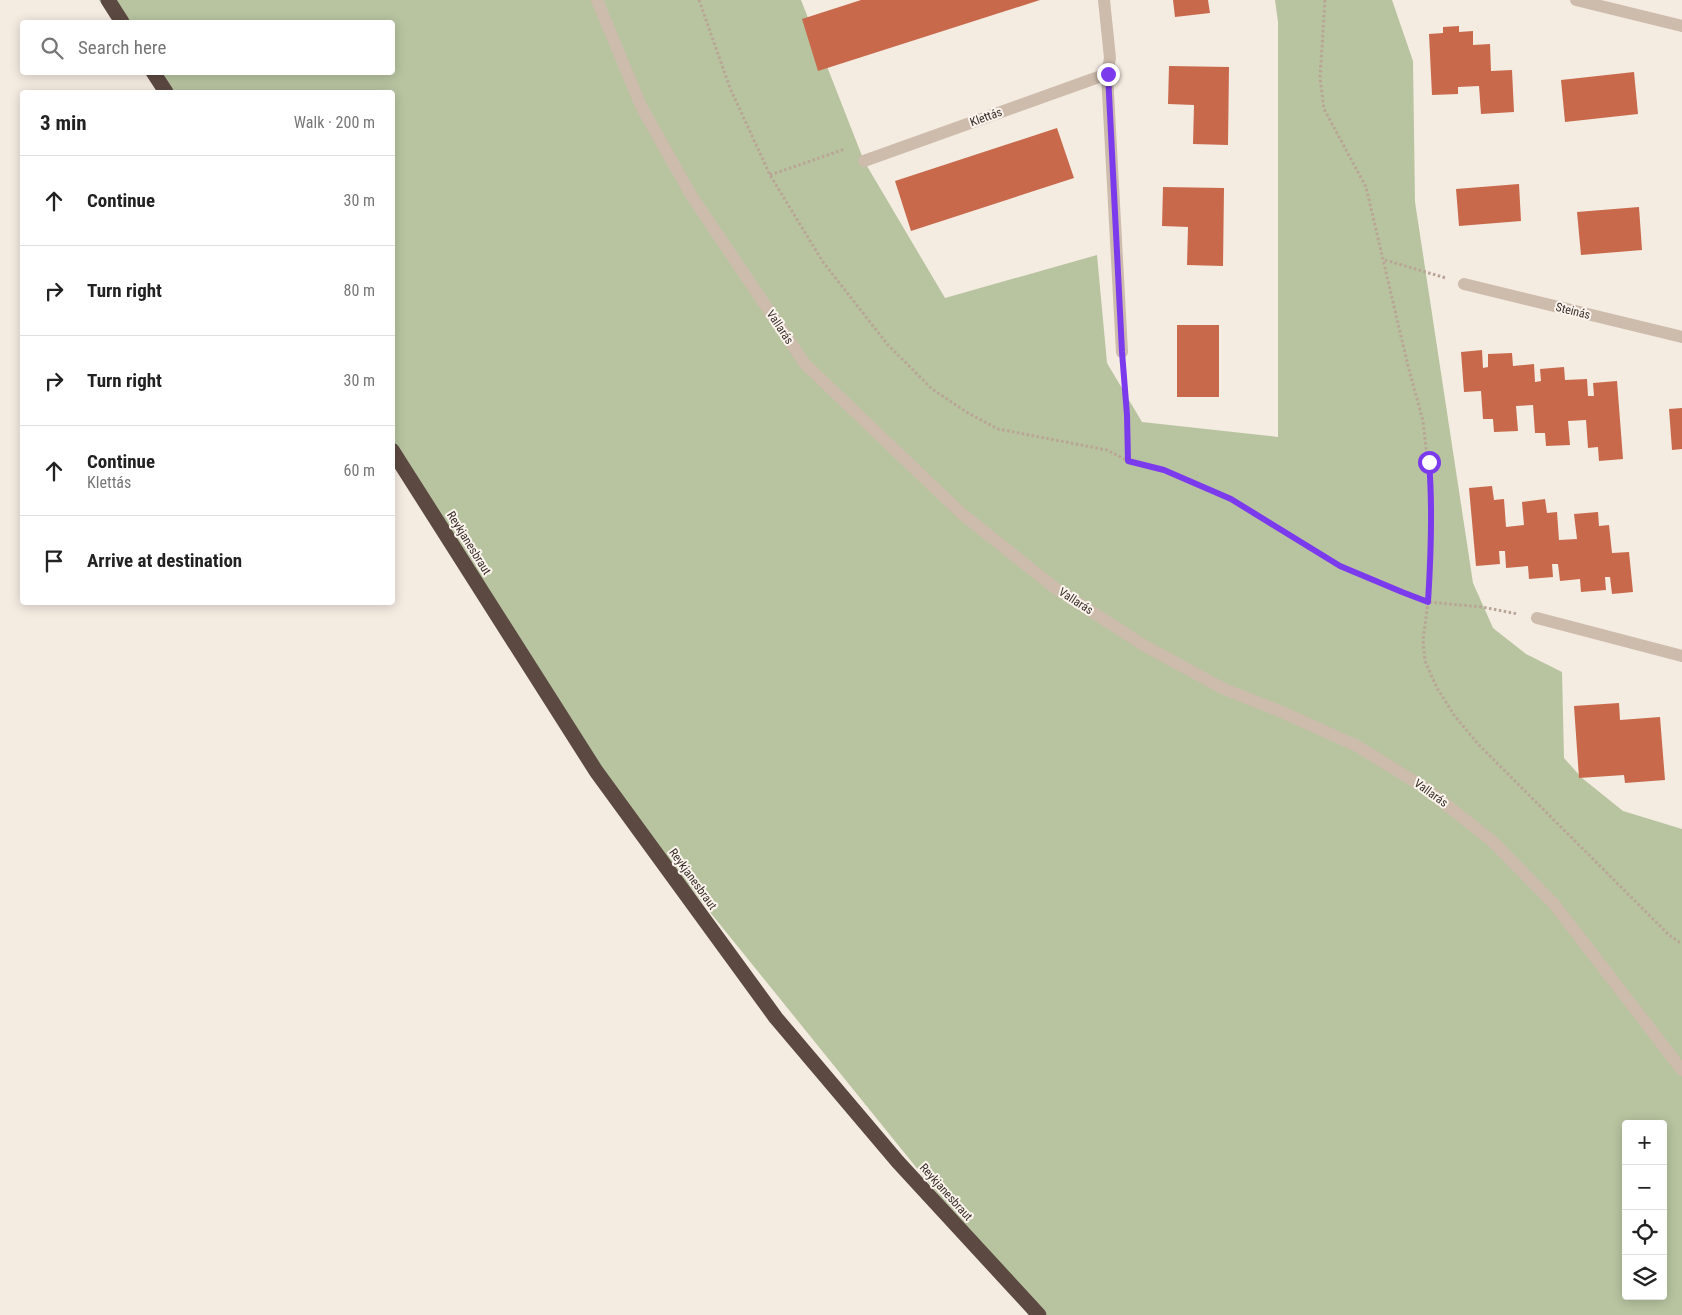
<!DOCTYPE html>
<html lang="en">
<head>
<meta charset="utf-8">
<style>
  :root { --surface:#fff; --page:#f6f6f6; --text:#222; --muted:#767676; --line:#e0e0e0 }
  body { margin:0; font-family:"Roboto Condensed",sans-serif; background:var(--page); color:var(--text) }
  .controls { position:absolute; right:15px; bottom:15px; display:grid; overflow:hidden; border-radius:5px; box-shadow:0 2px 12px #0003 }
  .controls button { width:45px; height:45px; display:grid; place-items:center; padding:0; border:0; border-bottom:1px solid var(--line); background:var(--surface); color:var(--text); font:25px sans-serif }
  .stop { position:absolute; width:15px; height:15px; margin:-11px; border:4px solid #7c3aed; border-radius:50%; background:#fff }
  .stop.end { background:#7c3aed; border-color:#fff; box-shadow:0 1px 5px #0008 }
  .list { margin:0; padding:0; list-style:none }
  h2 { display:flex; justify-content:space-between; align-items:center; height:65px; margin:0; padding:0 20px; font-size:21px }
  h2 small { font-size:16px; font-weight:400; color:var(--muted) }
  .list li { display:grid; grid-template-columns:32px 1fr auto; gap:15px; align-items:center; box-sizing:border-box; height:90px; padding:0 20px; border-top:1px solid var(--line) }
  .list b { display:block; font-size:19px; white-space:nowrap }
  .list p { margin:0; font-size:16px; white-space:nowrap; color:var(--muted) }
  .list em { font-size:16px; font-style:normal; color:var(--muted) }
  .icon { flex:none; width:28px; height:28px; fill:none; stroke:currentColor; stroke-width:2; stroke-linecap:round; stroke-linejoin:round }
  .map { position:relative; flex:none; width:1682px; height:1315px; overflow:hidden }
  .search { position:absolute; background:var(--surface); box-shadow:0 2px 12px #0003; left:20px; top:20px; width:375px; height:55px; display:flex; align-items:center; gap:12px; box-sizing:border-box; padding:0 18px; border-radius:5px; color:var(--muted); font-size:19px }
  .panel { position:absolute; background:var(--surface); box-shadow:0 2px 12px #0003; left:20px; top:90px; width:375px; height:515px; border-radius:5px }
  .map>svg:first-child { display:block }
</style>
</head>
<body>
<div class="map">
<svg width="1682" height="1315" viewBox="0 0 1682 1315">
  <rect width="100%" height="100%" fill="#f4ebe1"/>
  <path fill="#b8c4a0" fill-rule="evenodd" d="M99,0h702l63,161 81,137 152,-43 10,108 35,59 136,15v-415l-3,-22h117l21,61 2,141 58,381 20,45 33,26 36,18 2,86 18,20 41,33 59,18v486h-635l-31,-24 -420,-520 -203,-316 -1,-363h-233l-13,-19 246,-1v-50h-278zM1626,1124h37v172h-37z"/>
  <path fill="#c8694b" d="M861,0h179l-222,71 -16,-52z
    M1173,0h35l2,13 -35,4z
    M1459,26v6l14,-1v14l17,-1 1,27 21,-1 2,42 -33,2 -2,-28 -21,1v7l-26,1 -3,-61 14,-1v-6z
    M1169,66l60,1 -1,78 -35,-1 1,-39 -26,-1z
    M1634,72l4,42 -73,8 -4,-42z
    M1057,128l17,50 -163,53 -16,-50z
    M1519,184l2,37 -62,5 -3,-37z
    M1163,187l61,1 -1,78 -36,-1 1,-38 -26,-1z
    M1639,207l3,43 -61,5 -4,-43z
    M1177,325h42v72h-42z
    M1482,350l1,18 5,-1v-13l24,-1 1,13 21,-2 1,18 6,-1 -1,-12 24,-2 1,13 22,-1 1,17h6l-1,-13 24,-2 6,78 -24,2 -1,-14 -10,1 -2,-28 -18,1 2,24 -24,1 -1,-13h-10l-2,-28 -17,1 2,25 -24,1 -1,-13h-10l-2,-28 -17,1 -3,-40z
    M1682,408v41l-10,1 -3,-41z
    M1492,486l2,14 10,-1 2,28 18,-2 -2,-23 23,-3 2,14 10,-1 2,28 18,-1 -3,-25 24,-2 1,14 10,-1 3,28 17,-1 4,40 -21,2 -2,-17h-5l1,13 -25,2 -1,-13 -20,2 -2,-17h-6l1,13 -24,2 -1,-13 -22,2 -1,-17h-6l1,13 -24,2 -7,-78z
    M1619,703l1,17 40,-3 5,63 -40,3 -1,-8 -45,3 -5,-72z"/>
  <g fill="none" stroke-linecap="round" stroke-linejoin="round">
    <path stroke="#b9a596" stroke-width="3" stroke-dasharray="2.5 2.5" stroke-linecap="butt" d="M699,0l31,88 40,87 53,87 65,83 44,44 36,24 30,16 109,21 21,11 36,9 67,29 110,67 61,26 26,10 54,5 36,7
      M1325,0l-5,78 4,31 42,78 42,179 15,55 9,81v36l-4,64 -5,38 2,21 12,27 17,27 24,29 191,191 13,9
      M770,175l75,-26
      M1385,260l61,18
      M1124,372l3,43 1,46"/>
    <path stroke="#cdbbac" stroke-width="12" d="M597,0l44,106 50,89 114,169 156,149 94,75 90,58 79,43 58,23 75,34 68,42 67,53 62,63 128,166
      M1104,0l6,58 -3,16 15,278
      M1576,0l106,26
      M864,161l243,-87
      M1464,284l218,53
      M1537,618l145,38"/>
    <path stroke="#5c4a42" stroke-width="15" d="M108,0l14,22
      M153,72l13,20
      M392,450l204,321 180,247 122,144 141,153"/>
  </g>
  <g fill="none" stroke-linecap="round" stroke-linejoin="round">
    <path stroke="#7c3aed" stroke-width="6" d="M1108,74l14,278 5,63 1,46 36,9 67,29 109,67 62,26 26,10c3,-47 5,-93 1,-140"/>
  </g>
  <g text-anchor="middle" stroke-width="4" stroke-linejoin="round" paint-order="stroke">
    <g font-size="12" fill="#3b302b" stroke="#fbf5ee">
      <text transform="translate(986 117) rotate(-20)" y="4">Klettás</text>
      <text transform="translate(1573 311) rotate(14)" y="4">Steinás</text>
      <text transform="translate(780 327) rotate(56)" y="4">Vallarás</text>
      <text transform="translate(469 543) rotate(58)" y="4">Reykjanesbraut</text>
      <text transform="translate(1076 601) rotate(33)" y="4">Vallarás</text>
      <text transform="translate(1431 793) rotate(36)" y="4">Vallarás</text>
      <text transform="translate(693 879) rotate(54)" y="4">Reykjanesbraut</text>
      <text transform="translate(946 1192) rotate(48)" y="4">Reykjanesbraut</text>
    </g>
  </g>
</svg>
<div class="controls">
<button>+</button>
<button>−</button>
<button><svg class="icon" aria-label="locate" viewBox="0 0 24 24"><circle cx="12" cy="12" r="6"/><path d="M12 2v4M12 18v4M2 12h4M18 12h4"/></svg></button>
<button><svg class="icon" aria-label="layers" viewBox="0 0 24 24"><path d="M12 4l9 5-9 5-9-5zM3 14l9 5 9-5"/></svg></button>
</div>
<div class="stop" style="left:1429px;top:462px"></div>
<div class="stop end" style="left:1108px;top:74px"></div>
<div class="search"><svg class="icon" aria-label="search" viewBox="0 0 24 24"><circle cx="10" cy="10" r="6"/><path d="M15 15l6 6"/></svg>Search here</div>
<section class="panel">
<h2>3 min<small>Walk · 200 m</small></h2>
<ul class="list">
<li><svg class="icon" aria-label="ahead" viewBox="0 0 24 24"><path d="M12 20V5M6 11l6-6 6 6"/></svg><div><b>Continue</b></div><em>30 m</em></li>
<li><svg class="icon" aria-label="right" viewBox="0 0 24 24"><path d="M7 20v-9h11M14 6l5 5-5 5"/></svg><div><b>Turn right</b></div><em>80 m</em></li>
<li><svg class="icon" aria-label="right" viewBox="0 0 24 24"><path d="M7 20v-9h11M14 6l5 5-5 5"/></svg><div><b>Turn right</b></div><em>30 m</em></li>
<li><svg class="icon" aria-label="ahead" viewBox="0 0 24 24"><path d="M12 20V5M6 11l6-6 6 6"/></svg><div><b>Continue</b><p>Klettás</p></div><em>60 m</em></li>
<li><svg class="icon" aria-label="arrive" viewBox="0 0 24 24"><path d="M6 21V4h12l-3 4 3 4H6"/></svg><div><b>Arrive at destination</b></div></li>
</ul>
</section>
</div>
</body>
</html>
